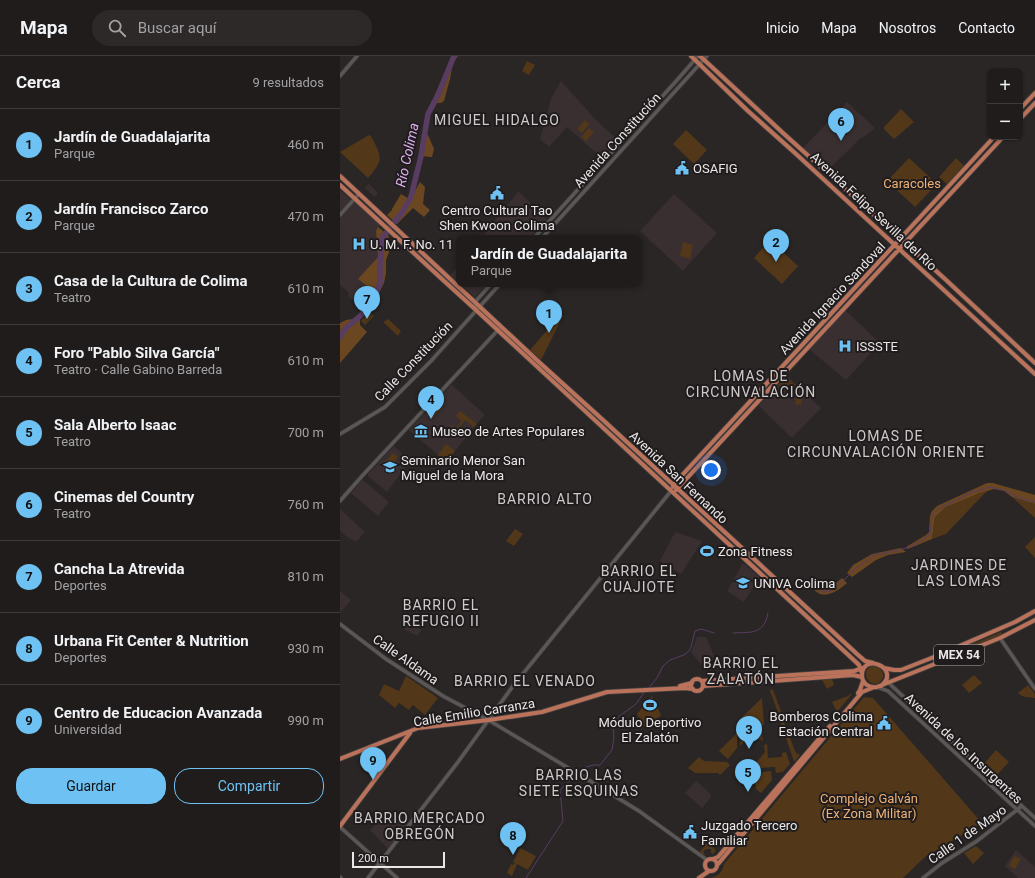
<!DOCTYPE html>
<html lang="es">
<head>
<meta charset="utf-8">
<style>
  :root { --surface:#201c1c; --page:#2d2929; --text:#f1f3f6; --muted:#a2a1a3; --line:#3d3a3b; --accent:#6ec2f3 }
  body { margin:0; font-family:Roboto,sans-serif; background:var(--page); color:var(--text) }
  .controls { position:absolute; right:12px; top:12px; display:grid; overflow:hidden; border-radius:8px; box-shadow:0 1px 3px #0004 }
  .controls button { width:36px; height:36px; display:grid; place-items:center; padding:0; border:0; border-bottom:1px solid var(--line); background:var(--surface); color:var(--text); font:20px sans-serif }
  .scale { position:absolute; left:12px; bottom:10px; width:93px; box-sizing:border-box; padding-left:4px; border:2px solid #eae7e7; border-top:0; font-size:11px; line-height:14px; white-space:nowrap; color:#eae7e7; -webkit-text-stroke:3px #201c1d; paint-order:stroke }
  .you { position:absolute; left:371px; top:414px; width:14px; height:14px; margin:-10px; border:3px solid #fff; border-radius:50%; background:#1a73e8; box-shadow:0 0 0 6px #1a73e833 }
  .badge { display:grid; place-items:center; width:26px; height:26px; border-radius:50%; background:var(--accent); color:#111; font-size:13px; font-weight:700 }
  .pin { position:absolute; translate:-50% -33px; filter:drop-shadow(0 1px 2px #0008) }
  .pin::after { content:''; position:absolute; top:21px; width:14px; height:12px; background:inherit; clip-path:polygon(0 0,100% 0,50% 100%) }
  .popup { position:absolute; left:116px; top:179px; width:186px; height:52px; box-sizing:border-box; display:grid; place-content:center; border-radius:8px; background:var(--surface); filter:drop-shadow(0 1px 3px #0005); font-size:13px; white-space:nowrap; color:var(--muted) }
  .popup b { font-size:15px; color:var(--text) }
  .popup::after { content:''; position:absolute; left:50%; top:100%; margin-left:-8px; border:8px solid transparent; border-top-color:var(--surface) }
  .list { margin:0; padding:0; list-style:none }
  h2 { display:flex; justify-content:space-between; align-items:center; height:52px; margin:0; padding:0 16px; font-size:17px }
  h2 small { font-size:13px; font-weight:400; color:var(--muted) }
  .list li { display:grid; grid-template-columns:26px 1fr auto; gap:12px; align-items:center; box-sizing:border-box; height:72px; padding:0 16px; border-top:1px solid var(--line) }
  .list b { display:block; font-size:15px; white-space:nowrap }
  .list p { margin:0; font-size:13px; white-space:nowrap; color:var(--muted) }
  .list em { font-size:13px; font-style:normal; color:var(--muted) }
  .actions { display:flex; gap:8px; padding:12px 16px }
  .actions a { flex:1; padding:9px 0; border:1px solid var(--accent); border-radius:16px; text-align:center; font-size:14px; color:var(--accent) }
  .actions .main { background:var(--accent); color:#111 }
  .icon { flex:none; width:22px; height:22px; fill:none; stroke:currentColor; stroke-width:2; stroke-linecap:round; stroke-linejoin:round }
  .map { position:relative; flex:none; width:695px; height:822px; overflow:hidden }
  header { display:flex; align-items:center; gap:24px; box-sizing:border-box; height:56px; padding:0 20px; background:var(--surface); border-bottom:1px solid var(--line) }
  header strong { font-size:19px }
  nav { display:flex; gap:22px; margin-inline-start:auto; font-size:14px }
  .search { width:280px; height:36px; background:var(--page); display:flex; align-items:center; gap:10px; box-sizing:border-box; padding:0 14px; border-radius:22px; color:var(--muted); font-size:15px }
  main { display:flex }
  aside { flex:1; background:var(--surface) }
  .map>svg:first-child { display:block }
</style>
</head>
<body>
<header>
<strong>Mapa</strong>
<div class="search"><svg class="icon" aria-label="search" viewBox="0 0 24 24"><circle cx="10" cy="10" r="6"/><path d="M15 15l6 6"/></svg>Buscar aquí</div>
<nav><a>Inicio</a><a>Mapa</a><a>Nosotros</a><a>Contacto</a></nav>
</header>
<main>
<aside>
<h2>Cerca<small>9 resultados</small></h2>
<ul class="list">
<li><span class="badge">1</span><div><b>Jardín de Guadalajarita</b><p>Parque</p></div><em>460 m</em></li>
<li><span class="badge">2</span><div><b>Jardín Francisco Zarco</b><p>Parque</p></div><em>470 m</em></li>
<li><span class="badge">3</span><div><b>Casa de la Cultura de Colima</b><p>Teatro</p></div><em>610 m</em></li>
<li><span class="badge">4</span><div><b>Foro &quot;Pablo Silva García&quot;</b><p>Teatro · Calle Gabino Barreda</p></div><em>610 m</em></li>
<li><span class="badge">5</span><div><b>Sala Alberto Isaac</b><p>Teatro</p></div><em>700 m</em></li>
<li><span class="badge">6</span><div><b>Cinemas del Country</b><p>Teatro</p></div><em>760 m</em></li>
<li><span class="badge">7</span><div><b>Cancha La Atrevida</b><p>Deportes</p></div><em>810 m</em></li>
<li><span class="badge">8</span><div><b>Urbana Fit Center &amp; Nutrition</b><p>Deportes</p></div><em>930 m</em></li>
<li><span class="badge">9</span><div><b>Centro de Educacion Avanzada</b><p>Universidad</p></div><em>990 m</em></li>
</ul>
<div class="actions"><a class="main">Guardar</a><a>Compartir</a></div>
</aside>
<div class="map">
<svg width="695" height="822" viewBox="0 0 695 822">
  <rect width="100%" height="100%" fill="#2a2626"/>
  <path fill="#3a2f30" d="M221,25l35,39 23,21 -16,18 -36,-32 -18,20 -9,-8 11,-40z
    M507,46l27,25v2l-11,9 -1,-1 -29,28 -4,4h-2l-23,-20v-2z
    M29,128l9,9 -3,4 -10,-9z
    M0,134l11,10 -11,13z
    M178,136h1l28,27 -17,19h-49z
    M334,138l43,39 -34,38 -43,-40z
    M15,146l25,23 -4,6 2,26 -19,22 12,10v3l-7,12 -8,-1 -8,-7 1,-3 -9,-8v-67z
    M119,210v17l-9,-8z
    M120,228h27l-12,13z
    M505,254l35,33 -34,37 -37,-31z
    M446,319l34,32v2l-27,28h-2l-31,-30 -1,-2z
    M111,329h1l31,28 1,2 -37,46h-2l-36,-31z
    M54,390l16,15 -23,31 -19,-16v-2z
    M23,424l26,22 -11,14 -27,-23 10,-12z
    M0,453l25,23 -9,10 -10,-6 -6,-6z
    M335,476l27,9 -21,33 -21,-13z
    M403,507l16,14 -15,25 -17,-11z
    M0,535l11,9 -11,13z
    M68,566l14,8 -5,6 -13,-7z
    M357,581h9l8,19 -9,13 -14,-17z
    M356,725l15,13v3l-9,11 -17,-15z
    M47,754l19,16v2l-11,15h-2l-5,6 -18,-19z
    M676,794l19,17v11h-17l-13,-12z"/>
  <path fill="#523719" d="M187,5l8,4 -6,10 -7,-4z
    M561,53l13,13 -20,17 -10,-10v-2z
    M245,64l4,4 -7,9 -5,-4z
    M249,72l5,4 -8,9 -5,-4z
    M346,74l21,20 -13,14 -21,-20z
    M29,79l2,1c11,21 13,24 -3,42l-28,-26z
    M569,102l28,26 -22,23 -28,-26z
    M616,102l8,8 -17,18 -8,-7z
    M430,184l28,26 -16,18 -28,-26z
    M343,186l10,3 -3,14 -10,-3z
    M29,256l5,4 -9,9 -4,-4z
    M221,258l2,2 -22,44 -11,-10z
    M48,263l13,12 -3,5 -15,-14z
    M446,321l13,12 -7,8 -13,-12z
    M457,337h6l-2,12 -6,-1z
    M100,351l2,1 -10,11 -5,-5 4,-5 3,4z
    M120,355l17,13 -3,3 -9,-7 -13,17 -6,-5 6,-7 4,3 6,-7 -6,-5z
    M106,388l9,7 -8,10h-2l-7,-6z
    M53,397l5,4 -7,9 -5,-5z
    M649,434l-5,4 -38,40 -14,5 3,-22 11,-10 20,-8 14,-6z
    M672,441l23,7v14z
    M175,473l8,5 -9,12 -8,-5z
    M695,481v21l-10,-11z
    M661,576l1,2 -60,26 -2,-2z
    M535,610c7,2 11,9 6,15 -10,11 -25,-13 -6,-15z
    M634,619l8,8 -13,10 -7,-8z
    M66,620l32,22 -13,17 -12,-10 -4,5 -10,-7 -4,5 -16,-13 5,-11 15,7z
    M492,623l2,6 -7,4 -5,-9z
    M688,629l7,9v4c-6,-1 -13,0 -17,-5z
    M431,633l2,1 10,27 -1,2 -2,-1 -10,-27z
    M510,638h2l-15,18 -5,-10 16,-6z
    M312,640l9,19 -14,14h-1l-9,-15z
    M524,641l9,1 109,125 -57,34 -22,21h-195c9,-1 14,-4 16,-14z
    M422,642l2,27 -6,1 -1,-6 -14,1v2h-4v-3z
    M442,665l2,1 11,29 1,2 4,2 -6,7 -13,-39z
    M418,673h4l1,13 -6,-5 -8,1v4h-5l-3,3 -1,-1v-2l6,-6 12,-1z
    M397,677v15l-9,11 -9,-8z
    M427,688l1,14 14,-1v-4l4,-1 4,12 -7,8 -7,1 -1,-6 -16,1 -4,-4 10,-12 -1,-7z
    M656,694l13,12 -13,14 -13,-11z
    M359,701l5,4 23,1 3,3 -10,10 -2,-2h-23l-7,-5z
    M431,715l1,9 -11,13 -5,-4 -1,-9 7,-8z
    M367,787l9,7 -3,4 -2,-1v-4h-4l-4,2 2,4h-1l-4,-3z
    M636,790l8,7 -11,11 -9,-11z
    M180,792l16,8 -8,14 -11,-6 -5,12 -5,-3 4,-9 2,1 2,-2 -2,-1z
    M674,800l7,3 -6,10 -6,-3z"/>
  <path fill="#6b4721" d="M112,0h6l-5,7 -3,16 -6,22 -3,2h-4l-4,7h-5z
    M82,77l6,2 6,14 -2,8 -12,-1 -1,-2z
    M80,126l5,5 -2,17 7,6 -6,7 -11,-9 -16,16 -10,-9 5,-5v-1l9,-15 10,6 5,-11z
    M38,171l11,9 -2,7 2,4v5l-3,8v13l-2,10 -11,21h-9l7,-12v-3l-13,-10 20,-22 -2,-26z
    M20,262v7l7,7 -27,31v-40l6,-3z
    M647,427h6l42,12v9l-23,-7 -8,-6 -10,-2 -14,4 -14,6 -20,8 -11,10 -3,22 -24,10 -2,-2 20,-12 3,-3 1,-16 2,-5 5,-5z
    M561,492l5,4 -18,3 -12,5 -24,17 -5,-4 6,-8 19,-11z
    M502,522l5,5c-7,6 -17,14 -27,11 -2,-1 -6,-4 -8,-6l5,-4 6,4 8,-1z"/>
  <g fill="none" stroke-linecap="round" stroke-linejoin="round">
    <path stroke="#583c62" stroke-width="1" d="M476,531l6,5 8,-1 10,-7 15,-15 19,-14 22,-4 17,-5 15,-10 2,-3 2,-17 6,-7 32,-16 19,-6 15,3 13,7 18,5
      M393,577c18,-1 31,2 35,-20
      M308,633l9,-11 6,-12 7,-6 14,-5 5,-4 2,-4 4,-16 6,-2 13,4
      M186,822l37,-57 -3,-31 23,-22 10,-3h7l12,-15 2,-13 -1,-11 5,-9 18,-13 9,-13"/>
    <path stroke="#583c62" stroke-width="5.5" d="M0,281l5,-8 15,-13 13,-14 7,-19v-19l3,-27 20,-26 8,-14 10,-41 7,-42 10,-19 16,-39"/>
    <g stroke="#464343" stroke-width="4.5">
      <path id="minor" d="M0,20l17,-20
        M0,159l19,-21
        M194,182l144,-159 20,-23
        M202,182l165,-182
        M136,254l-1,-8 16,-18
        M0,378l45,-27 46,-46 69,-77
        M0,445l23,-26 136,-146
        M0,568l46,35 57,37 47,25 105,63 44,27 68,49
        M660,582l35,51
        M547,620l2,7 4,4 142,131
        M537,631l11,4 147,135
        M0,771l57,51
        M0,821l1,1
        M28,822l90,-116 55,-76 158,-195
        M583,822l19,-15 35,-22 45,-35"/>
    </g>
    <g stroke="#464343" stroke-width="5.5">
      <path id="major" d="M351,0l57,55 47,42 240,221
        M360,0l83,77 162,146 90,84
        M680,53l15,-16
        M680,63l15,-16
        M0,120l200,187 63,57 254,234 8,7 8,2
        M0,129l103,95 33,30 381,353 2,2 3,8
        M333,431v-2l321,-348
        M336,434l327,-353
        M544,612l10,2h7l33,-13 81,-35 20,-11
        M351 629a6 6 0 1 1 12 0a6 6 0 1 1-12 0Z
        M362,625l152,-10 9,-3
        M340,630l12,-3
        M363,630l150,-11 9,2
        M541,630c21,-18 -19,-34 -19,-11 0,9 7,13 15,12l123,-49 35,-18
        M518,637l2,-3 3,-9
        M0,703l78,-31 71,-8 53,-8 65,-20 78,-4 8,1
        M0,770l70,-93
        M365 809a6 6 0 1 1 12 0a6 6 0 1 1-12 0Z
        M373,803l5,-2 112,-131
        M378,808l144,-172 10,-4
        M359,822l10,-7"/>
    </g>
    <use href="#minor" stroke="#5b5757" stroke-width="3"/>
    <use href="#major" stroke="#bb725b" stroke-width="4"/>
  </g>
  <defs>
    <g id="civic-bare" transform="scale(1.08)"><path d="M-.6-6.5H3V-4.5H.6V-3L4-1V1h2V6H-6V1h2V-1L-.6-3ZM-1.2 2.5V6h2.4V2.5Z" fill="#6ec2f3" stroke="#201c1d" stroke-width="2.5" paint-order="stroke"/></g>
    <g id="hospital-bare" transform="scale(1.08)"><path d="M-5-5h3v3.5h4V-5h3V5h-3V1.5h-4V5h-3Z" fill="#6ec2f3" stroke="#201c1d" stroke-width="2.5" paint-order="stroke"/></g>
    <g id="museum-bare" transform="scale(1.08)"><path d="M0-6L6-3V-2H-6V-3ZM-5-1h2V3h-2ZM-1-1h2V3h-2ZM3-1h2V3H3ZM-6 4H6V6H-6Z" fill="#6ec2f3" stroke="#201c1d" stroke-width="2.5" paint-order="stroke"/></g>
    <g id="university-bare" transform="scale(1.08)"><path d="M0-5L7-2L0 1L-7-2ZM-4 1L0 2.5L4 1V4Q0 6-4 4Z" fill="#6ec2f3" stroke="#201c1d" stroke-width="2.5" paint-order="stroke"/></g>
    <g id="stadium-bare" transform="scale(1.08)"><path d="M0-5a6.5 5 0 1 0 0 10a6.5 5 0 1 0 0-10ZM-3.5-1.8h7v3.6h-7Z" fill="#6ec2f3" stroke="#201c1d" stroke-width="2.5" paint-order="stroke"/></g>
  </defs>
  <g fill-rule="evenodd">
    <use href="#civic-bare" x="342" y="112"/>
    <use href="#civic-bare" x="157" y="137"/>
    <use href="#hospital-bare" x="19" y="188"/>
    <use href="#hospital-bare" x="505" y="290"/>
    <use href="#museum-bare" x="81" y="375"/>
    <use href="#university-bare" x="50" y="411"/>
    <use href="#stadium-bare" x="367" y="495"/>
    <use href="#university-bare" x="403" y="527"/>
    <use href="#stadium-bare" x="310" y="649"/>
    <use href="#civic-bare" x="544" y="667"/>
    <use href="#civic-bare" x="350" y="776"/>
  </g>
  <g text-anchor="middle" stroke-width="4" stroke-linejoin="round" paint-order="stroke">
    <rect fill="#201c1d" stroke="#adaaaa" stroke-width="1" x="594" y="589" width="50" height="20" rx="3"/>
    <g font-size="12" font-weight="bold" fill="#eae7e7">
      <text x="619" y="603">MEX 54</text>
    </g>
    <g font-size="13" fill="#eae7e7" stroke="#201c1d">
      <text transform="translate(277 84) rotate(-48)" y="5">Avenida Constitución</text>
      <text transform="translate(534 155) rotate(43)" y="5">Avenida Felipe Sevilla del Río</text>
      <text transform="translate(492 242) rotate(-47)" y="5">Avenida Ignacio Sandoval</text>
      <text transform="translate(73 305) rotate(-46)" y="5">Calle Constitución</text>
      <text transform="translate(339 421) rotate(43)" y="5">Avenida San Fernando</text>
      <text transform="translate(66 603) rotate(35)" y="5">Calle Aldama</text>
      <text transform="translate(134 656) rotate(-9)" y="5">Calle Emilio Carranza</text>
      <text transform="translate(624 692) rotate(43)" y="5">Avenida de los Insurgentes</text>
      <text transform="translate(627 778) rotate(-35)" y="5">Calle 1 de Mayo</text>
    </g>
    <g font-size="13" fill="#eae7e7" stroke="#201c1d" text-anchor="start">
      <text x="353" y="117">OSAFIG</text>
      <text x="157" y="159" text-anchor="middle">Centro Cultural Tao<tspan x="157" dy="15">Shen Kwoon Colima</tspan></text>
      <text x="30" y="193">U. M. F. No. 11</text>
      <text x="516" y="295">ISSSTE</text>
      <text x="92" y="380">Museo de Artes Populares</text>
      <text x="61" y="409">Seminario Menor San<tspan x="61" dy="15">Miguel de la Mora</tspan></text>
      <text x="378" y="500">Zona Fitness</text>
      <text x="414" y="532">UNIVA Colima</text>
      <text x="533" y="665" text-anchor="end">Bomberos Colima<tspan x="533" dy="15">Estación Central</tspan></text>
      <text x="310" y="671" text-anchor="middle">Módulo Deportivo<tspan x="310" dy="15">El Zalatón</tspan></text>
      <text x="361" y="774">Juzgado Tercero<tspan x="361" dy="15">Familiar</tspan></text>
    </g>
    <g font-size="13" fill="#ecb176" stroke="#201c1d">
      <text x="572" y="132">Caracoles</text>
      <text x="529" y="747">Complejo Galván<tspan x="529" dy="15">(Ex Zona Militar)</tspan></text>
    </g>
    <g font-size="14" letter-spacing="1" fill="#cfcaca" stroke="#201c1d">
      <text x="157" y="69">MIGUEL HIDALGO</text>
      <text x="411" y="325">LOMAS DE<tspan x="411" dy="16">CIRCUNVALACIÓN</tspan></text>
      <text x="546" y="385">LOMAS DE<tspan x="546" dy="16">CIRCUNVALACIÓN ORIENTE</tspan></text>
      <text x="205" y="448">BARRIO ALTO</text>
      <text x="619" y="514">JARDINES DE<tspan x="619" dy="16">LAS LOMAS</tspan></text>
      <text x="299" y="520">BARRIO EL<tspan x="299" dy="16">CUAJIOTE</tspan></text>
      <text x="101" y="554">BARRIO EL<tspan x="101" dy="16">REFUGIO II</tspan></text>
      <text x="401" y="612">BARRIO EL<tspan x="401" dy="16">ZALATÓN</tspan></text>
      <text x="185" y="630">BARRIO EL VENADO</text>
      <text x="239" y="724">BARRIO LAS<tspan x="239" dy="16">SIETE ESQUINAS</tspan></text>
      <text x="80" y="767">BARRIO MERCADO<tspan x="80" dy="16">OBREGÓN</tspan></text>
    </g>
    <g font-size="14" font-style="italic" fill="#dcaded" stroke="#201c1d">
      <text transform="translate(67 99) rotate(-78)" y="5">Río Colima</text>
    </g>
  </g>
</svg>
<div class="controls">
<button>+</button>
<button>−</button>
</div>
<div class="scale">200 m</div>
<div class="you"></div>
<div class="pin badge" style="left:209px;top:277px">1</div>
<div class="popup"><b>Jardín de Guadalajarita</b>Parque</div>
<div class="pin badge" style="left:436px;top:206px">2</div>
<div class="pin badge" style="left:409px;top:693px">3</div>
<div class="pin badge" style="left:91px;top:363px">4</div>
<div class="pin badge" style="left:408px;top:736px">5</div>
<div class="pin badge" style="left:501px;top:85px">6</div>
<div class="pin badge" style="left:27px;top:263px">7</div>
<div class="pin badge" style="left:173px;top:799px">8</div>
<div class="pin badge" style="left:33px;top:724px">9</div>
</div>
</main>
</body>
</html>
